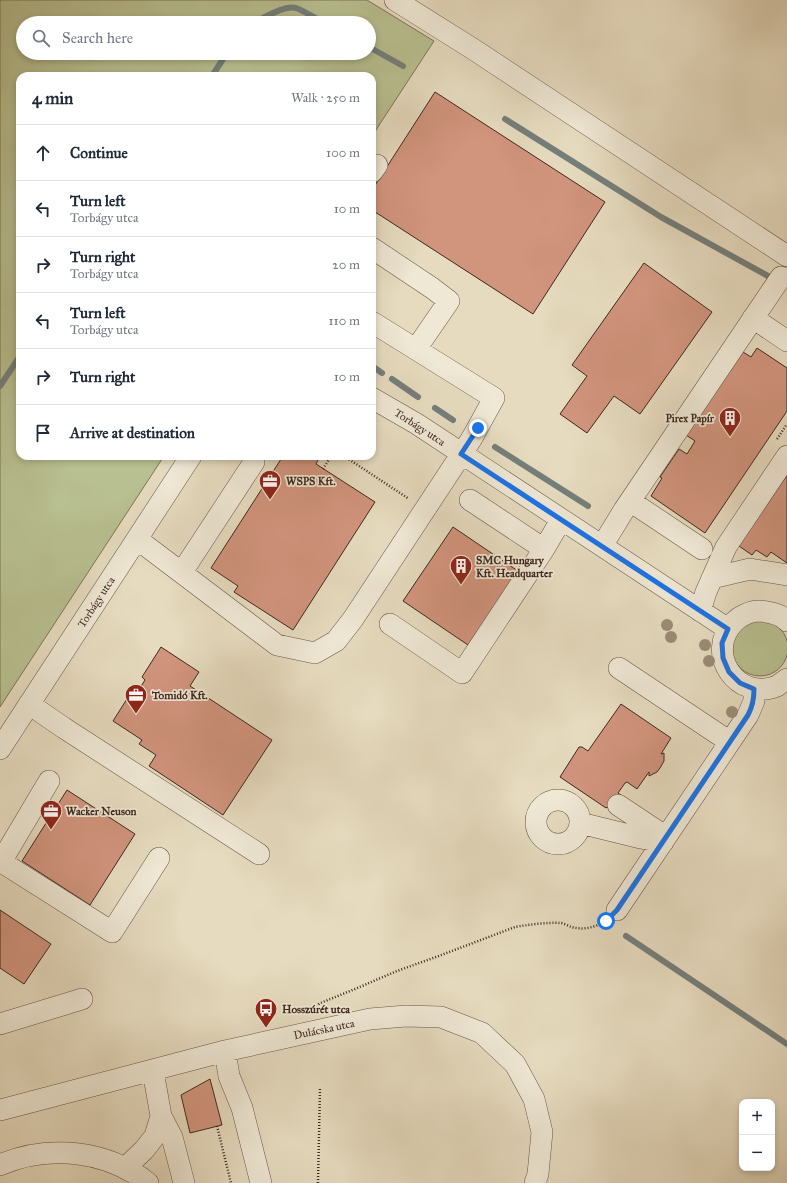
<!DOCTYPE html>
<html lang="en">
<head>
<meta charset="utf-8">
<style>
  :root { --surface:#fff; --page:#f6f6f7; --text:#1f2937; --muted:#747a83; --line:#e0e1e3 }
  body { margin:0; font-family:"IM FELL Great Primer",serif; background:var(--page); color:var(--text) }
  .controls { position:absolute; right:12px; bottom:12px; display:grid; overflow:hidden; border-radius:8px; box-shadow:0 2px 6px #0003 }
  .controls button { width:36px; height:36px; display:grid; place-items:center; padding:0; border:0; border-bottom:1px solid var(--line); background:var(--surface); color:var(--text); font:20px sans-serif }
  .stop { position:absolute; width:12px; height:12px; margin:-9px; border:3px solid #1a73e8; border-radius:50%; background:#fff }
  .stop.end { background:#1a73e8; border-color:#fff; box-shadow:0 1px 4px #0008 }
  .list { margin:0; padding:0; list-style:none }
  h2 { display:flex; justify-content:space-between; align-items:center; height:52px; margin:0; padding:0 16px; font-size:17px }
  h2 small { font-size:13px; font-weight:400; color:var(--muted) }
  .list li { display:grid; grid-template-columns:26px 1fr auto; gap:12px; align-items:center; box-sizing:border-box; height:56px; padding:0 16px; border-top:1px solid var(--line) }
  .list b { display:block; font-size:15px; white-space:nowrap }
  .list p { margin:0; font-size:13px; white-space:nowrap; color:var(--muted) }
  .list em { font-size:13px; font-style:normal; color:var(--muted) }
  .icon { flex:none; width:22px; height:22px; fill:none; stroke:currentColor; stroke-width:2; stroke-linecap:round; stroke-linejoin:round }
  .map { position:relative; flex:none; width:787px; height:1183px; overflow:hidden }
  .search { position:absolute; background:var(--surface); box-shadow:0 2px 6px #0003; left:16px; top:16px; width:360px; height:44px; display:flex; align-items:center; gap:10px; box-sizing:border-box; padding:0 14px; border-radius:22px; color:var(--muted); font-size:15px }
  .panel { position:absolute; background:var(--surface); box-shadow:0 2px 6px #0003; left:16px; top:72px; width:360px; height:388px; border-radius:12px }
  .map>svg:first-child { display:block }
</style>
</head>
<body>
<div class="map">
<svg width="787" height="1183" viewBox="0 0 787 1183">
  <rect width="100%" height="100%" fill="#e6dbbf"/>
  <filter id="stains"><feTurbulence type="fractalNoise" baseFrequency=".005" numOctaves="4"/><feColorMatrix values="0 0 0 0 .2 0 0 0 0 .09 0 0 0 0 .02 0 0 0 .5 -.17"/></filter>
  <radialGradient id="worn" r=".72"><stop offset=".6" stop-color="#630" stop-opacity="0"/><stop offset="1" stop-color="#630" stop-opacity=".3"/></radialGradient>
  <path fill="#b8bf90" stroke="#7c7458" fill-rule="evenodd" d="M0,0h367l67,41 -62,95v-60h-352v380h144l-164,251zM23,23h346v30h-346z
    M732 648a28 28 0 1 1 56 0a28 28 0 1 1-56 0Z"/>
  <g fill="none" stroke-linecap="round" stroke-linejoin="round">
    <path stroke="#747f7b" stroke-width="6" d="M253,23c11,-5 31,-18 43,-15 9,3 20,11 28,15
      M369,47l34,19
      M212,76l15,-23
      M505,119l156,98 107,59
      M372,366l10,7
      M392,379l26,18
      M0,386l20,-30
      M435,408l18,12
      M495,447l93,59
      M626,936l161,108"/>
  </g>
  <path fill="#d1947d" stroke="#3f281f" d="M435,92l170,110 -72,112 -161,-104v-20z
    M644,263l68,49 -72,102 -26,-18 -27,37 -27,-19 27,-38 -15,-11z
    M757,348l30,20v43l-82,122 -54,-37 11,-18 -2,-1 19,-28 8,5 8,-13 -9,-6 57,-83 8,5z
    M283,456h33l3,2 -3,6 59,38 -82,128 -59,-38 4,-6 -27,-18z
    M787,475v88l-16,-11 -4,5 -11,-7 -4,5 -13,-9z
    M453,527l65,44 -50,74 -65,-44z
    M161,647l38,25 -9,14 82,54 -49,75 -74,-49 7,-11 -17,-11 3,-4 -29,-19 19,-30 4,3 9,-14 -3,-3z
    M621,704l50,34 -10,16 3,-1v8l-4,7 -3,4 -8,4v-4l-12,17 -10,-7 -2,1 -7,10 6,4 -12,13 -5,-3 -1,1 -46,-31 19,-30h3l6,4z
    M67,790l68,44 -45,71 -68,-44z
    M0,910l51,34 -27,40 -24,-16z
    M210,1079l12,46 -32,8 -9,-38z"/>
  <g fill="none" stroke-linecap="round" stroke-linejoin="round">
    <g stroke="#695547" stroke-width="22">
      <path id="minor" d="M395,0l78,49 314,207
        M372,172l5,-7
        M372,248l60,40 17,13 -33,48
        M753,318l34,23
        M372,398l45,26 311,205
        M470,500l74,49
        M630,501l72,48
        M137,539l140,106 38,8 21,-12 17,-22 119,-181 22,-40 -122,-76
        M602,546l22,-36 157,-233
        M182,572l72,-110
        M712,578l38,-9 37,6
        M700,611l6,-19 20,-45 61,-91
        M787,621c-7,-8 -19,-9 -28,-10 -9,0 -19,5 -25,11 -30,31 3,80 43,64 3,-2 7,-5 10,-7
        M390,624l72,49 82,-124 17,-29
        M619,668l111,74
        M29,704l35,24 195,126
        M0,749l191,-293
        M536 822a22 22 0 1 1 44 0a22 22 0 1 1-44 0Z
        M618,805l48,32
        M580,823l61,15 22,4
        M0,861l112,71 47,-74
        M1,862l48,-81
        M617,910l131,-195 6,-14v-12
        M0,1024l82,-25
        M225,1051l4,25 13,32 19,75
        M153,1071l8,45 11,21 12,46
        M0,1110l225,-59 145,-32 36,-3 35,1 41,16 33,31 19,35 8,33 -4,42 -3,9
        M0,1165c48,-21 107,-15 148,18
        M125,1168l19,-18 11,-14 6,-20"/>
    </g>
    <path stroke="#3f281f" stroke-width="2.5" stroke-dasharray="1 2" stroke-linecap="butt" d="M777,439l10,-15
      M344,456l65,43
      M323,469l8,-13
      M316,1010l3,-6 4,-2 32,-13 42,-18 39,-14 79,-30c11,-2 33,-5 45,-4 4,0 8,3 12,4 9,3 21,1 30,-4
      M217,1126l14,57
      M318,1183l2,-95"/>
    <use href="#minor" stroke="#efe8d5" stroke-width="21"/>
  </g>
  <g fill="#9b8d76">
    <circle cx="667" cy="625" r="6"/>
    <circle cx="671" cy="637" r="6"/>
    <circle cx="705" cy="645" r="6"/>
    <circle cx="709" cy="661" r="6"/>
    <circle cx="732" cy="712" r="6"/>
  </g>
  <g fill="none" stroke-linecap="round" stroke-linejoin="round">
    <path stroke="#1a73e8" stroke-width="5" d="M478,428l-17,26 267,175 -6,14 1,15 6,14 11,11 14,6c0,10 -1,17 -6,26l-131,195 -11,11"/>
  </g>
  <defs>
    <g id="building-pin" transform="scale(1.15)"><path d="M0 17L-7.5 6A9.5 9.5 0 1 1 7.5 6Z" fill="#8f2418" stroke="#efe8d5"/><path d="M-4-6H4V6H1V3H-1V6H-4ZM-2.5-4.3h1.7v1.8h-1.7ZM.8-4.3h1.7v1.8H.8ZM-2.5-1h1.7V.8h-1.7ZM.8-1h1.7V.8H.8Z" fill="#fff"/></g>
    <g id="office-pin" transform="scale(1.15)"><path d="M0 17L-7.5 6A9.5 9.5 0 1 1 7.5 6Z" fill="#8f2418" stroke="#efe8d5"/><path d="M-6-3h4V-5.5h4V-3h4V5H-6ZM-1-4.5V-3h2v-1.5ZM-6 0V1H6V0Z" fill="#fff"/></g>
    <g id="bus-pin" transform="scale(1.15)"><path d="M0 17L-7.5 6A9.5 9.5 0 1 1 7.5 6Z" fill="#8f2418" stroke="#efe8d5"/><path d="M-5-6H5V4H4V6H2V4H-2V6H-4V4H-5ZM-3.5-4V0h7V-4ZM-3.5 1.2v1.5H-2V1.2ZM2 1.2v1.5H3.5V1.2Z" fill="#fff"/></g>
  </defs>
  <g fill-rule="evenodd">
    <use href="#building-pin" x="730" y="418"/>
    <use href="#office-pin" x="270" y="481"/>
    <use href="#building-pin" x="461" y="566"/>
    <use href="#office-pin" x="136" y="695"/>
    <use href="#office-pin" x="51" y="811"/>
    <use href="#bus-pin" x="266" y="1009"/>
  </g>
  <g text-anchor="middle" stroke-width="3.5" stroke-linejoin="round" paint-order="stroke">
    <g font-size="11" font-weight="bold" fill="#3f281f" stroke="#efe8d5" text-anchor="start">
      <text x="714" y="422" text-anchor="end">Pirex Papír</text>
      <text x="286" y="485">WSPS Kft.</text>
      <text x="476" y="564">SMC Hungary<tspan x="476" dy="13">Kft. Headquarter</tspan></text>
      <text x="152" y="699">Tomidó Kft.</text>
      <text x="66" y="815">Wacker Neuson</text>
      <text x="282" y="1013">Hosszúrét utca</text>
    </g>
    <g font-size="11" fill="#3f281f" stroke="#efe8d5">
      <text transform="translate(420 427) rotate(33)" y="4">Torbágy utca</text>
      <text transform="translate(96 602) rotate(-57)" y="4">Torbágy utca</text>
      <text transform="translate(324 1029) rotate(-12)" y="4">Dulácska utca</text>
    </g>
  </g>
  <rect width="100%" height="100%" filter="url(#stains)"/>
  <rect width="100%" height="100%" fill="url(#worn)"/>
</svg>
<div class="controls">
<button>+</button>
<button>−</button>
</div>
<div class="stop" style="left:606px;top:921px"></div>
<div class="stop end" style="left:478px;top:428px"></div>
<div class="search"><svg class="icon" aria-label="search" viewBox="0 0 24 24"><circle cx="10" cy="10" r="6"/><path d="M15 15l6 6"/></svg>Search here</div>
<section class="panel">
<h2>4 min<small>Walk · 250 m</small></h2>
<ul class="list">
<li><svg class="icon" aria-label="ahead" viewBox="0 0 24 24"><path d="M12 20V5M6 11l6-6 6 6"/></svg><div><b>Continue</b></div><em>100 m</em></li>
<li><svg class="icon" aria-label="left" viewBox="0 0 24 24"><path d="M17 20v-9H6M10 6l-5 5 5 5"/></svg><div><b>Turn left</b><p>Torbágy utca</p></div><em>10 m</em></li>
<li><svg class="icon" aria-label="right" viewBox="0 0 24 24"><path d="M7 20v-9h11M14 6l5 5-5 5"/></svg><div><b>Turn right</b><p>Torbágy utca</p></div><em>20 m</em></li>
<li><svg class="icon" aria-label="left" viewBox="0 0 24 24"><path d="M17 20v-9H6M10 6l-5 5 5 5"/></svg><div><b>Turn left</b><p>Torbágy utca</p></div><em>110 m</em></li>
<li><svg class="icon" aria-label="right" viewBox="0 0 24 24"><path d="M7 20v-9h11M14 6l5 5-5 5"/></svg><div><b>Turn right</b></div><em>10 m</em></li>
<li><svg class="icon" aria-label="arrive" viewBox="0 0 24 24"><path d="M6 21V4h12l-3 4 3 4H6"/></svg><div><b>Arrive at destination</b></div></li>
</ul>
</section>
</div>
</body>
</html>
